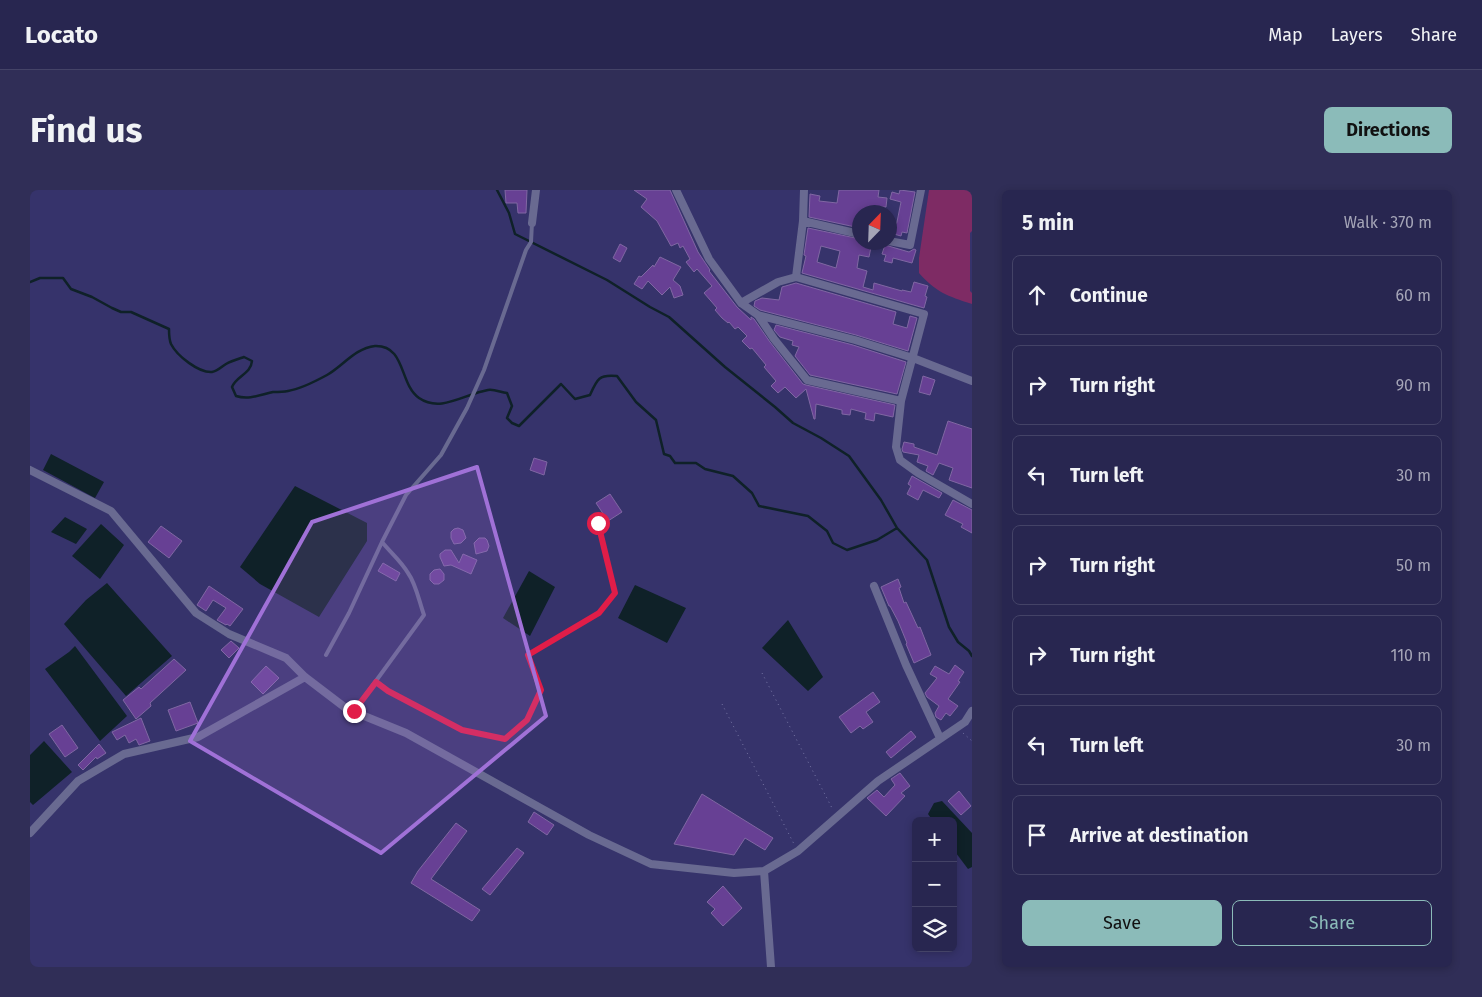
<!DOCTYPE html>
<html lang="en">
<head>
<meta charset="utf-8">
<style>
  :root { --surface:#282650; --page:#302e57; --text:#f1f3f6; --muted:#a5a5b7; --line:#444367; --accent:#8bbbb9 }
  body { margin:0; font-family:"Fira Sans",sans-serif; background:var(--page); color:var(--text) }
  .controls { position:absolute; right:15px; bottom:15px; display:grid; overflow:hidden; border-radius:8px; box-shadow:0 2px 8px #0003 }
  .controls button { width:45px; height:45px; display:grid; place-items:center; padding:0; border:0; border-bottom:1px solid var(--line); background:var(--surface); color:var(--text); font:25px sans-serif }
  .compass { position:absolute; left:822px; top:15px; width:45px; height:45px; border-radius:50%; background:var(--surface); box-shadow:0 2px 8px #0003; rotate:23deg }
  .stop { position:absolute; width:15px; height:15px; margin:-11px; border:4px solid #e11d48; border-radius:50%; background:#fff }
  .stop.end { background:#e11d48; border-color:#fff; box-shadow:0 1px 5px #0008 }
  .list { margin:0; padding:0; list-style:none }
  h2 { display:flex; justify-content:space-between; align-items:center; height:65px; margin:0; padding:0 20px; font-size:21px }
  h2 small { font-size:16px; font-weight:400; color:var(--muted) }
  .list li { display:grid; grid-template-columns:32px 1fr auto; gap:15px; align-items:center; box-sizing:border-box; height:80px; margin:0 10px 10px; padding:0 10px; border:1px solid var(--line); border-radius:8px }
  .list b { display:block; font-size:19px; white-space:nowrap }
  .list em { font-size:16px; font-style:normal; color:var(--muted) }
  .actions { display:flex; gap:10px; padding:15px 20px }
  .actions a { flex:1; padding:11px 0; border:1px solid var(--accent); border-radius:8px; text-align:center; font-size:18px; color:var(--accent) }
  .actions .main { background:var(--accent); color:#111 }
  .icon { flex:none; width:28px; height:28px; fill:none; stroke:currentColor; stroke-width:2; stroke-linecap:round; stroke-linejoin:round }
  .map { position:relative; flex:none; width:942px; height:777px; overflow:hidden; border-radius:8px }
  header { display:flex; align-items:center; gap:30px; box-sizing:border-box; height:70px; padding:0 25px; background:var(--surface); border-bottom:1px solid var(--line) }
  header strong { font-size:24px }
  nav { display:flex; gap:28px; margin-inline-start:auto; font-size:18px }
  .intro { display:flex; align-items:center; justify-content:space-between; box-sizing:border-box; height:120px; padding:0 30px }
  h1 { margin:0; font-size:35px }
  .button { padding:12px 22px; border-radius:8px; background:var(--accent); color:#111; font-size:18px; font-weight:700 }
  main { display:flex; gap:30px; padding:0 30px }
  aside { flex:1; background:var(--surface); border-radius:8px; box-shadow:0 2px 8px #0003 }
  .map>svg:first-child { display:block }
</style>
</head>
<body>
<header>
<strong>Locato</strong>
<nav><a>Map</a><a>Layers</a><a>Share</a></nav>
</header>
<div class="intro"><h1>Find us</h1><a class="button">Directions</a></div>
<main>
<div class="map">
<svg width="942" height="777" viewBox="0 0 942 777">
  <rect width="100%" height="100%" fill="#36336b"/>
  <path fill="#7e2b64" d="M899,0h43v41l-2,2v58l2,2v11c-25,-8 -36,-12 -53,-31v-15z"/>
  <path fill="#0f2128" d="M21,264l53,28 -9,16 -52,-28z
    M265,296l72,37v18l-48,76 -59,-33 -20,-17z
    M35,327l22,12 -11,15 -25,-12z
    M71,334l23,21 -24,34 -28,-23z
    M499,381l26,16 -25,49 -27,-18z
    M77,393l65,73 -46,40 -62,-72 22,-24z
    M605,395l51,23 -19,35 -49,-25z
    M758,430l35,57 -15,14 -46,-43z
    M45,456l52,70 -27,25 -55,-72 24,-17z
    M14,551l28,31 -39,33 -3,-3v-47z
    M912,611l30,32v34l-4,2 -15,-20v-28h-20l-5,-7 6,-11z"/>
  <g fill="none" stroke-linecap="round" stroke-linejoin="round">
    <path stroke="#0f2128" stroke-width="2.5" d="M467,0l12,23 6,21 92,46 43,27 19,10 56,50 50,40 18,16 28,15 28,18 32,44 16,28 30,32 22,67 9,15 11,9 3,5
      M0,92l10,-4h23l8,11 21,8 20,11 9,4h10l38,17c0,5 0,10 2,15 6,12 28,29 41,28 6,-1 9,-5 14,-8 5,-3 12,-5 18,-7l8,4c-1,13 -16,15 -20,26l4,9c13,4 24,-1 37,-4 5,0 10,0 15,-1 12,-2 28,-10 39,-16 16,-9 28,-27 48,-29 31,-1 24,38 44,52 22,15 45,-4 69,-8 6,-1 12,2 19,3l5,13 -5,12 5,5 7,3 42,-42 14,15 15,-4c7,-16 9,-21 27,-19l19,26 20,18 8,34 6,2 5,7h21l9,6 28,7 19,17 7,13 49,10 19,15 6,12 14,7 30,-10 20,-12"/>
  </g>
  <path fill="#674094" stroke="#8067a3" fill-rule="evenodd" d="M475,0h22l-1,23h-8l-1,-10h-11z
    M604,0h36l28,62 12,18 -1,1 28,36 14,13v-3l3,2 16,23 33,42 3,1 89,20 -2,12 -18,-4 -1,8 -9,-2 1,-6 -15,-4 -1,6 -8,-1v-4l-26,-6 -1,15h-1l-8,-30 -10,9 -11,-11 -7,6 -7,-7 5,-5 -12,-14 2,-2 -14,-17 -2,1 -8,-8 5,-5 -9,-9 -3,2 -6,-7 -1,1 -6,-5 -7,-8 2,-2 -13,-15 8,-7 -15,-17 -3,3 -8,-10 4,-3 -7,-13 -3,2 -2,-5 -7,3 -14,-25 -16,-14 6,-8z
    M809,0h40l-1,7 9,1 -1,9h-7l-2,5h-17v16l-51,-11 1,-23 10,2 -1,5 18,2z
    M870,0l15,2 -8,41 -5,-1 -1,4 -11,-3v-11l6,2 1,-2 4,-20 -11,-3 2,-7 7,2z
    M778,38l52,11v3h12l-3,15 -10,-2 -2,13 10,3 -4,16 10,3 1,-7 28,8v-1l9,2 3,-10 14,4 -3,10 2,1 -3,11 -122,-35 4,-17 -2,-1zM791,56l19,5 -4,17 -19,-6z
    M590,54l7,4 -7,14 -7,-4z
    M855,55l24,7 5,-3 2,1 -4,13 -19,-5 -1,5 -8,-2 2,-6 -4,-1z
    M630,67l21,10 -8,13 7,6 3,9 -9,3 -4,-11 -8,8 -14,-14 -6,8 -8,-5 5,-8 2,1 12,-12 1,2z
    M766,93l100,29 -3,12 14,4 3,-12 7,2 -9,33 -52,-16 -96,-25 -6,-4 1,-5 7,-3 17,2 3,-13z
    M746,135l77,20 53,17 -9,32 -87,-19 -15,-19 4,-9 -7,-2 1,-4 -13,-4 -6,-7z
    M893,186l12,4 -5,15 -11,-3z
    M918,231l24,8v59l-23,-8 4,-12 -14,-5 -6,12 -7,-4 2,-5 -11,-4 2,-7 -16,-3 -1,-3 2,-7 10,2v3l23,8z
    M504,268l13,4 -3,13 -14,-5z
    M882,286l30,17 -3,5 -16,-8 -5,10 -11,-6 4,-8 -3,-2z
    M580,304l12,18 -14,9 -12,-18z
    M923,310l19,10v23l-11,-6 2,-3 -18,-9z
    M131,336l21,15 -13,17 -21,-16z
    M428,338l5,2 3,8 -5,5 -7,1 -3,-6v-6l3,-3z
    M449,348h6l2,2 2,6 -2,5 -11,3 -2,-11z
    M415,360h6l8,13 4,-9 14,6 -6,14 -20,-9 -7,1 -4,-9v-3z
    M353,373l17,10 -4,8 -18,-10z
    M410,379l4,5v6l-5,4h-5l-4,-4v-6l4,-4z
    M868,389l3,8 -2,1 5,15 2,-1 12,26 2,-1 11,28 -17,8 -8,-19 1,-1 -9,-22 -8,-15h-1l-8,-19z
    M179,396l34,23 -13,17 -3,-2 -1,1 -9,-5 9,-12 -13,-8 -7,11 -9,-6z
    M201,451l8,7 -10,10 -8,-8z
    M144,469l12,11 -36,33 1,3 -15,13 -13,-19 16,-13 2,2z
    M925,475l9,7 -6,9 2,1 -12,17 10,7 -8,10 -4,-3 -5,7 -5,-3 -1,-4 4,-7 -12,-9 -2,-4 12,-15 -7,-4 5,-8 14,8z
    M236,476l13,12 -16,16 -12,-12z
    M843,502l7,10 -14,10 7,10 -10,7 -3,-3 -9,7 -12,-16z
    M160,512l8,21 -22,8 -8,-21z
    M111,528l9,23 -11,4 -3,-6 -7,4 -4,-8 -8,5 -5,-8z
    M32,535l16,23 -13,9 -16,-23z
    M881,541l5,6 -25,21 -5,-6z
    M69,554l7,9 -9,6 -1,-2 -13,13 -5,-5z
    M870,583l10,13 -9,7 4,3 -19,20 -19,-18 10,-8 7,7 11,-12 -4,-6z
    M929,601l12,15 -10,9 -13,-14z
    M672,604l71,44 -8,12 -20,-12 -11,17 -60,-11z
    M504,622l20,13 -7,10 -19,-13z
    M426,633l11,8 -36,48 49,31 -8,11 -61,-38 7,-12z
    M487,658l7,5 -34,42 -8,-6z
    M693,696l19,22 -19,18 -12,-13 4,-4 -8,-7z"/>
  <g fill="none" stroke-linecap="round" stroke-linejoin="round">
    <path stroke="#7877a6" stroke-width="1" stroke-dasharray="1 4" stroke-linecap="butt" d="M732,483l71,137
      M692,514l72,140
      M933,543l9,8"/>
    <path stroke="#696a91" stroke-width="4" d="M296,465l23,-42 33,-71 24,-47 35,-40 26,-47 17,-38 42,-120 5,-8 1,-19
      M346,492l12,9 74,39 43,9 22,-19 14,-30 -13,-35 71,-42 16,-20 -17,-70
      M324,521l70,-96c-5,-14 -8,-31 -16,-42 -7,-12 -17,-20 -26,-31"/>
    <path stroke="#696a91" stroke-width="8" d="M646,0l33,69 32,44 17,12 16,24 33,41 94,21
      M773,31l56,13
      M502,33l4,-33
      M859,51l21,4 11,-55
      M766,87l7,-56 1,-31
      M711,113l37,-21 18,-5 128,37 -23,87 -5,46 4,13 18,13 54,31
      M728,125l97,25 58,18 59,23
      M0,280l81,41 85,102 33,21 57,24 19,19 42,32 59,24 183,102 62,29 83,9 30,-2 34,-20 80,-70 87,-59 7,-11
      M844,396l32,79 34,73
      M0,643l48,-52 46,-27 74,-17 107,-60
      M734,681l7,96"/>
  </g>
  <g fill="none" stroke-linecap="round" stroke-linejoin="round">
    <path stroke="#e11d48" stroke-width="6" d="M324,521l22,-29 12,9 74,39 43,9 22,-19 14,-30 -13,-35 71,-42 16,-20 -17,-70"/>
  </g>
  <path fill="#a071d7" fill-opacity="0.2" stroke="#a071d7" stroke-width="4" stroke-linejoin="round" d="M447,277l69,249 -165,137 -191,-112 122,-219z"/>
</svg>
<div class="controls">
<button>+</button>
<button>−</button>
<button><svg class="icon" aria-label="layers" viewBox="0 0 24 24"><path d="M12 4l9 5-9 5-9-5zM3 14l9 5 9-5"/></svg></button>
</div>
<svg class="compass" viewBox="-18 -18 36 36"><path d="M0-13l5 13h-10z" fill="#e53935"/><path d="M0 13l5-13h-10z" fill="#a5a5b7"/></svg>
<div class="stop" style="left:568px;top:333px"></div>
<div class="stop end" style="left:324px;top:521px"></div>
</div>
<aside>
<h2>5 min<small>Walk · 370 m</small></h2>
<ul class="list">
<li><svg class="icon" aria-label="ahead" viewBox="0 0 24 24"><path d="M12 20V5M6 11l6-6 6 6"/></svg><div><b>Continue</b></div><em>60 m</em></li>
<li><svg class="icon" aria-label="right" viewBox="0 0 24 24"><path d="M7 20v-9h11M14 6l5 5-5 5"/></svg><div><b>Turn right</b></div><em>90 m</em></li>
<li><svg class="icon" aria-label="left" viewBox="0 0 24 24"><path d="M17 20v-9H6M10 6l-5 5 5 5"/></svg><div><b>Turn left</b></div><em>30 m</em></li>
<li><svg class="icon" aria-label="right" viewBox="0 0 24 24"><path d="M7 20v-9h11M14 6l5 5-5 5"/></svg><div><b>Turn right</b></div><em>50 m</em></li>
<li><svg class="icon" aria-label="right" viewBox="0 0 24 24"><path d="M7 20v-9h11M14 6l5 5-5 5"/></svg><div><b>Turn right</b></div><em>110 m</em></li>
<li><svg class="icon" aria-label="left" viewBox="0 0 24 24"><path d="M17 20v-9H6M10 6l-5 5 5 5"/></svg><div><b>Turn left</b></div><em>30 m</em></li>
<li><svg class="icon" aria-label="arrive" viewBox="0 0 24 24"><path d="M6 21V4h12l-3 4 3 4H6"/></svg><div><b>Arrive at destination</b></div></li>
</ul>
<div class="actions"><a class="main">Save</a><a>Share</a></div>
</aside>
</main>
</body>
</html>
